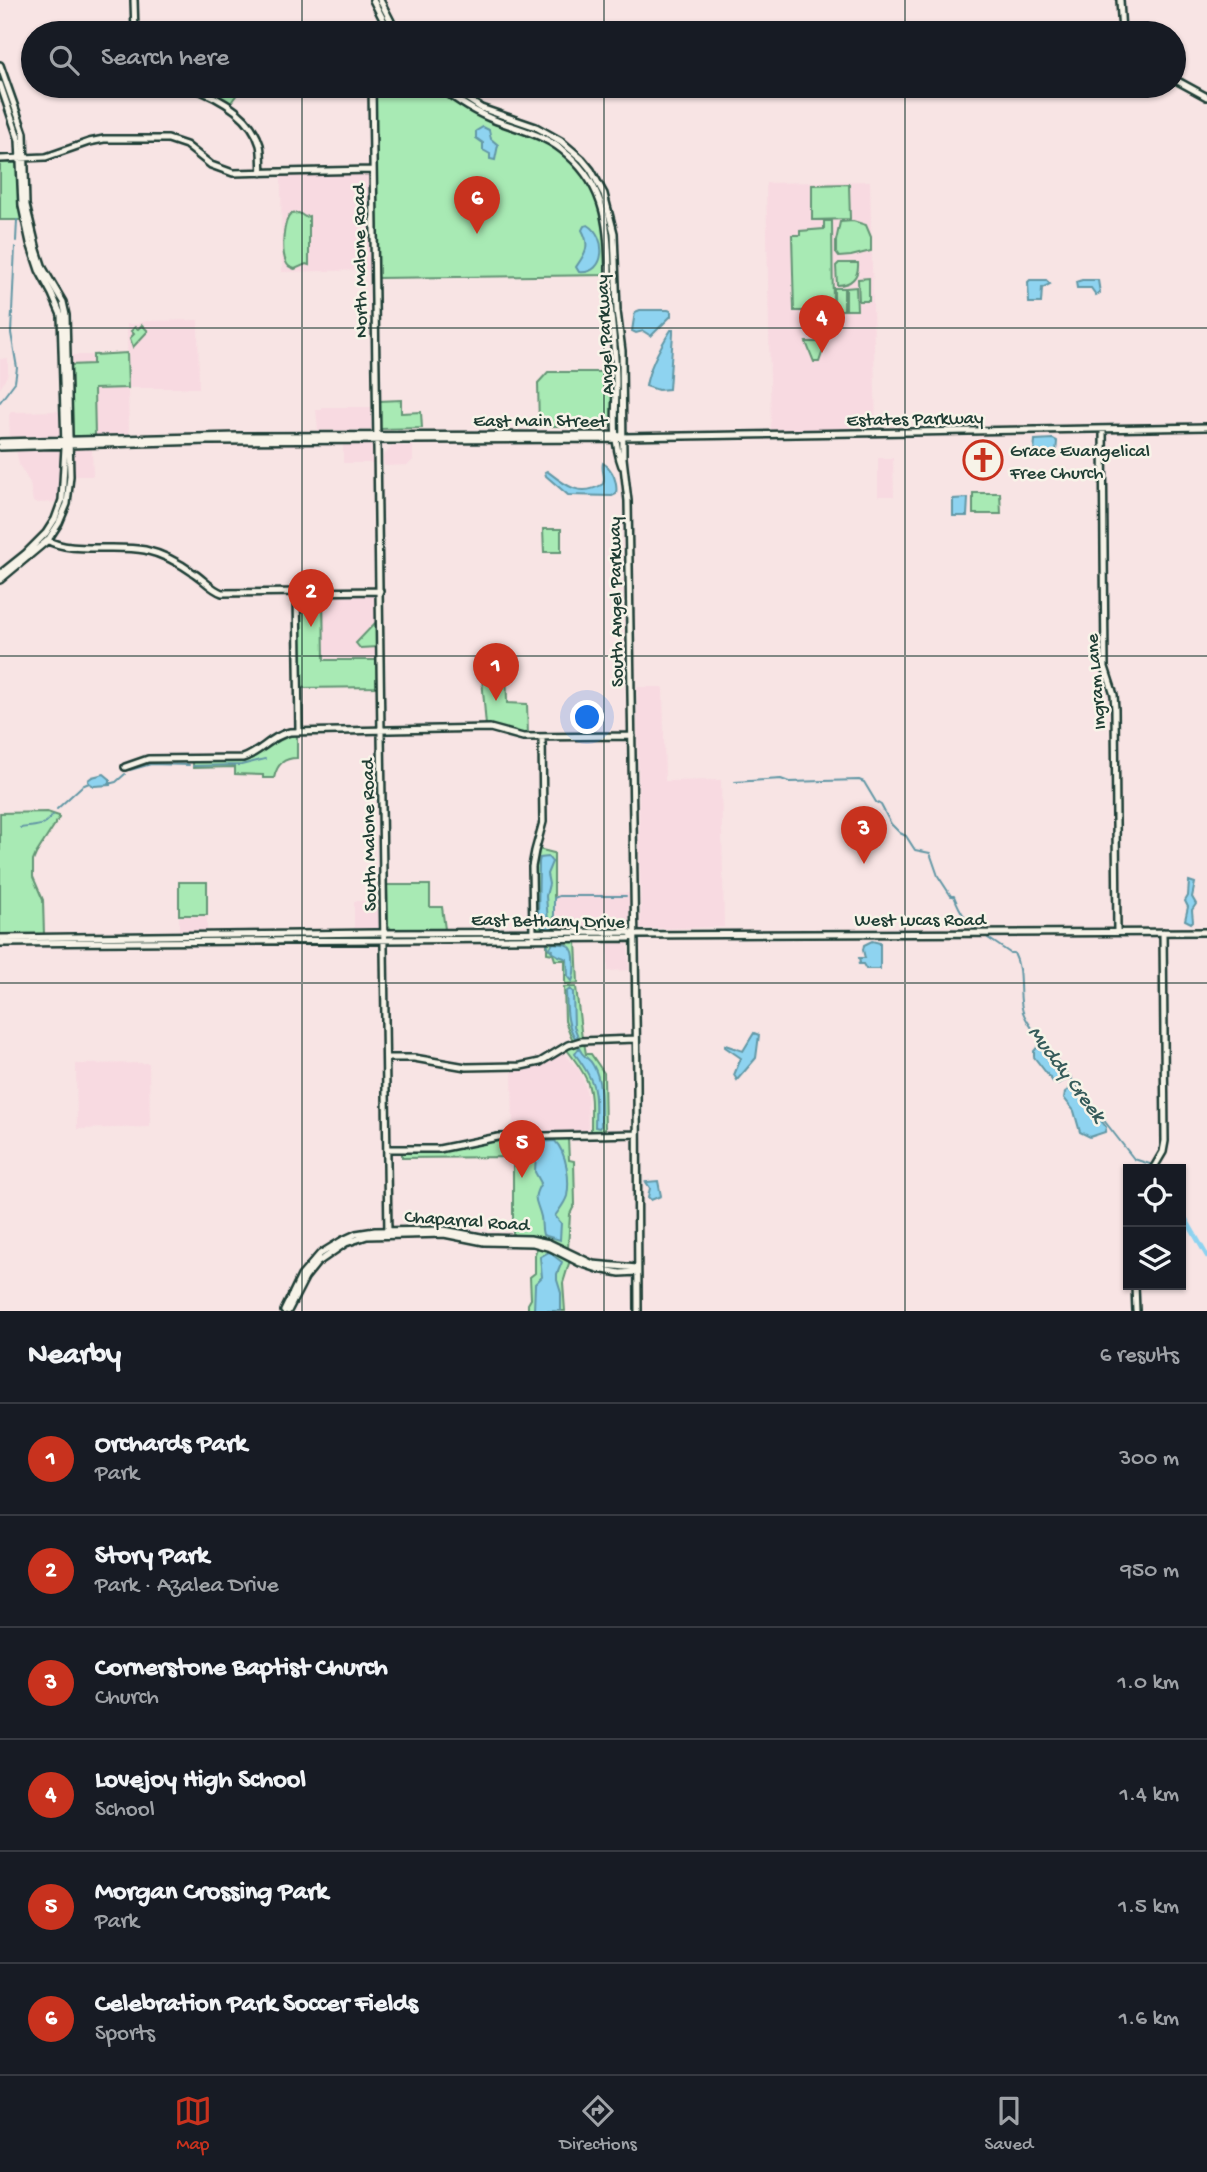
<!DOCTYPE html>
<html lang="en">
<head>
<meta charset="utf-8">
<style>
  :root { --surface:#171b24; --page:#242831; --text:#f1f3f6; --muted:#9ea1a6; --line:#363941; --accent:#c8321e }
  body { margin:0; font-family:"Gochi Hand",sans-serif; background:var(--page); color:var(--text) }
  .controls { position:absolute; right:21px; bottom:21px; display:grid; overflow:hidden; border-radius:0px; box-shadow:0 2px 5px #0004 }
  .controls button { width:63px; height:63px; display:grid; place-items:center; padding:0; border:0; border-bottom:2px solid var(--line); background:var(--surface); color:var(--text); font:35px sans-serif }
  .you { position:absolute; left:588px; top:718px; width:24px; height:24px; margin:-18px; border:5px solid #fff; border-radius:50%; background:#1a73e8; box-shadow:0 0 0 10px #1a73e833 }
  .badge { display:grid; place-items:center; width:46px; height:46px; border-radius:50%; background:var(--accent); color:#fff; font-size:23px; font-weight:700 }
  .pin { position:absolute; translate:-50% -58px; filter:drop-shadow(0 2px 4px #0008) }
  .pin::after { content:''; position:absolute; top:37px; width:24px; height:21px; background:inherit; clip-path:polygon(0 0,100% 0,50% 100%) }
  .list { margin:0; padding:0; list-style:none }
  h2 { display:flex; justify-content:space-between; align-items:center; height:91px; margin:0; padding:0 28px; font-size:30px }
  h2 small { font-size:23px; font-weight:400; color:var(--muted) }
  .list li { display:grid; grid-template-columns:46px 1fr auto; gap:21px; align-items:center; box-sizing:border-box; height:112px; padding:0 28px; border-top:2px solid var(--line) }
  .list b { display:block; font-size:26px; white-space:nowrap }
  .list p { margin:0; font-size:23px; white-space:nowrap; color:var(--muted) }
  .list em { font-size:23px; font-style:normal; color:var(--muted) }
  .icon { flex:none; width:38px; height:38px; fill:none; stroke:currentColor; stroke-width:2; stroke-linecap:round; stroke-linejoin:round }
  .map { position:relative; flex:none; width:1207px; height:1311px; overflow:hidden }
  .search { position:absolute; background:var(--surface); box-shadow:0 2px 5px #0004; left:21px; right:21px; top:21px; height:77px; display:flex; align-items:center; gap:18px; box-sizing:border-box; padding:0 24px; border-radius:38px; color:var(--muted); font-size:26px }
  .sheet { height:763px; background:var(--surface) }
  nav { display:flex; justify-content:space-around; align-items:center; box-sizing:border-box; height:98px; border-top:2px solid var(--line); background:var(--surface); font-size:19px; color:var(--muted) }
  nav a { display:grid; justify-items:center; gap:4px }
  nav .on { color:var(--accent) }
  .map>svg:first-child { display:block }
</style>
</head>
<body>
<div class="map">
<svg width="1207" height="1311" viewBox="0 0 1207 1311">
  <rect width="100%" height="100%" fill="#f8e4e4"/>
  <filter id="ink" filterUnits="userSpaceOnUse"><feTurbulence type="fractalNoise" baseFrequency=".0143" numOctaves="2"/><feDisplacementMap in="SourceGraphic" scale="14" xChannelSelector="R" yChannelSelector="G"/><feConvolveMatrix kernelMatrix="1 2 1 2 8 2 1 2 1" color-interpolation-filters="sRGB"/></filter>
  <g filter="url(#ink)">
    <path fill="#f8dae1" d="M370,172l1,98 -89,2 -1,-98z
      M870,181l6,248 -105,2 -5,-248z
      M198,320l1,68h-71l1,47 -34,1 -1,-47 34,-1 -1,-64h11l8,-3z
      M70,355h23l1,9 -24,1z
      M8,358v16l-8,15v-30z
      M322,407h49v23h-53l-2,-20h6z
      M62,411l-1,27 -51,2 -1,-25 2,-3z
      M371,444l2,3v16h-30v-18z
      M393,446h20v14l-5,5 -24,1 -1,-10z
      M61,447l1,39 -3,16 -24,1 -2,-1 -3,-19 -11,-18 -3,-16z
      M92,449l1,27h-20l1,-26z
      M878,458h15l1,38h-16z
      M323,593h55l1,67h-55z
      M637,687h26l2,94 56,-1 3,147 -83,2z
      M629,893v37l-75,1v-37z
      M354,901h27l-1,15 2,12 -3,2h-25z
      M179,915h28v17h-28z
      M608,941h20l1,29 -21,1z
      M562,1051l17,19 5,12 3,13 1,37 -75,1 -1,-64 25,-4z
      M149,1063l1,64 -73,2 -1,-65z"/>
    <path fill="#a8eab4" stroke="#649474" stroke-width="2" d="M193,86h50l-14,19z
      M374,86h62c22,18 40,24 66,35 13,6 27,10 39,17 58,33 63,77 67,137l-230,3z
      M0,161h19l3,59h-22z
      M849,184l1,35 -38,1v-35z
      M299,213l6,4 4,-1v49l-3,-1 -11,5c-5,-2 -7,-2 -9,-7 -5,-11 -3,-41 5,-48z
      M824,221h8l1,90h-39l-2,-76h8v-4l24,-2z
      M853,221l13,4 5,12v14l-20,5 -12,1 -3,-4v-12l4,-19z
      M839,263h19c1,14 -7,22 -21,22l-1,-19z
      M869,278v23h-10l-1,-22z
      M856,287l1,23h-11v-22z
      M834,288h10v22h-10z
      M142,325l6,6 -15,16 -3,-9 4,-4 -3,-3 4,-4 3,2z
      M806,342h20l-7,20h-5z
      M127,353l1,35 -34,1 1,47h-24l-1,-71 23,-1v-9z
      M548,372h65l1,54h-75l-1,-43z
      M401,400v13l20,-1 1,16 -42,1 -1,-28z
      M973,493h27l1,21h-28z
      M543,529h18v23h-17z
      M299,593h24l1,67h55v27l-79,1z
      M376,622l2,25 -18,1 -4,-5z
      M477,663h29l1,40 20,1 1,31 -33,-8 -9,-1 -4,-48v-2l-4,-1z
      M297,733v25c-13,0 -20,6 -23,20h-11v-3l-28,-1v-7l-42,1v-8l58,-3 26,-19z
      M47,812l12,4v2l-23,36 -3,7v16l10,23 1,35 -44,1v-123z
      M538,849l16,4v78l-19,-1 -1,-60z
      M179,882h28v33h-28z
      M387,885h43v22h12l3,22h-54l-3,-4z
      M547,940l29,1 2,42 -13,1v-24h-10l-2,-6 -6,-1z
      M564,987h12l6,52 -9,2 -8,-20z
      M584,1042l2,12h5l13,19 1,58h-14c0,-42 3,-47 -24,-81l1,-2z
      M568,1138l1,22 5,1 1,43 -5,10 -2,35 -31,-12 -24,-1v-79l-111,1v-6l46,-2 44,-11z
      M538,1245l13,4 19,11 -7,23 2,28h-37v-7l3,-5 -1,-22 5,-4v-19z"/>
    <path fill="#8ed3f0" stroke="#6297a5" stroke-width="2" d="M483,127l6,3 2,9 7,6 -3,15 -5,-1v-5l-7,-4v-7l-7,-5v-7z
      M588,225c19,11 19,50 -9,47l-3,-5c9,-13 15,-21 6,-37l2,-4z
      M1030,280h16l4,4 -8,4 -1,15h-12l-1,-21z
      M1082,280h16l2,13 -4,2 -5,-7h-14l-1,-6z
      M640,310h28l3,1v5l-20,20 -8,-5 -7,2 -4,-2 3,-19z
      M671,330h2v4l-4,55 -11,1 -12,-4c3,-18 14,-39 25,-56z
      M1053,439l4,2 -1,13 -18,1 -4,-3 1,-12z
      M603,463c10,6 15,20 13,31l-4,2 -44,-1 -22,-19 -1,-4 2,-1c18,14 33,27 56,13 3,-8 -2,-13 0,-21z
      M968,498l-1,18h-14v-17z
      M104,774l6,5v6l-16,1 -5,-3 -1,-3 4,-3z
      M548,857l4,5 -5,12 2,10 -3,12 2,25 6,4 -2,5 -10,-3 -4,-6 1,-59 1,-4z
      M1189,881l6,2 -3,14 4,7 -4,6 1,11 -2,2 -6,-3 3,-13 -3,-6 3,-5z
      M872,941l8,2v26h-14l-3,-5h-5l2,-1 -1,-5h6l-2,-8 1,-5z
      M553,943c4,1 14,0 17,4 6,4 5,28 2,34l-4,-5 -1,-17 -8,-3 -7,-4 -2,-4z
      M570,989l3,3 1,34 4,11 -3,1c-9,-15 -8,-29 -9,-46z
      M754,1033l5,2 -3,23 -19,22 -3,-5 7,-17 -16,-11v-2l18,6z
      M1040,1044l5,2 23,30v3l-11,5 -3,-1 -20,-26v-6z
      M579,1048c4,10 10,9 14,17 10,17 8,42 8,61l-2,2 -4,-1c1,-37 2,-43 -20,-73z
      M1071,1088l7,3 28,36 -1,5 -15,5 -10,-5 -6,-21 -10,-13 1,-6z
      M555,1141c12,12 15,40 12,55 -2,7 -8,14 -12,20l6,7 -1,17 -17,-5c-2,-7 -1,-12 -2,-18 -4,-17 -10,-17 0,-34l-6,-11 1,-20 3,-10z
      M658,1181l3,15 -10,4 -3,-3 2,-9 -4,-6z
      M549,1252l4,1 1,3 8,6 -5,12v6l4,13v18h-27l1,-27 7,-7 -2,-20z"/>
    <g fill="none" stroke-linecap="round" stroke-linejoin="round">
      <path stroke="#6297a5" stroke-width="2" d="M16,241l1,-21
        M0,402l15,-20 2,-14 -6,-35 4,-86
        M193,766l48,-1 24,-6
        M130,770l21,-6 38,1
        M735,782l46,-3 8,3 70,-2 5,2 12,20 5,3 10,19 9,9 6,3 9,14 15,3 8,23 13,20h3c5,13 12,26 23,34
        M108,784l8,-2 9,-8
        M57,809l25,-23 7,-3
        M20,828c16,-3 22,1 33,-13
        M556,926l2,-2 -4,-8v-18l5,-2h67
        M985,936l25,17h4c9,17 4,37 8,55 1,8 6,14 10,20l102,131 19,6
        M547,942l2,7 4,1"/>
      <path stroke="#8ed3f0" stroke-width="4.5" d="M1181,1211l26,45"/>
      <g stroke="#1f3d34" stroke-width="10">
        <path id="secondary" d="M134,0l1,33
          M373,0l17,33
          M380,0l17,33
          M1120,0l2,33
          M411,33l4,-3
          M0,65l24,68 2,72 11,45 6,18 20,34 3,13 4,161 -3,28 -8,19 -11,17 -48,40
          M1174,79l33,18
          M0,84l19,56 3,66 8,37 9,27 13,24 9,21 4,132 -3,53 -7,19 -9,14 -21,21 -25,20
          M188,86c28,10 63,28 72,59 2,9 1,19 2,28
          M372,86l16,1149
          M438,86c17,13 34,25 54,33 27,11 54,15 76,36 47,41 39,92 42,148 2,26 6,52 6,79 0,28 -4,58 6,84
          M448,86l33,22 55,19 25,14 21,18 9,11 13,24 10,39 3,78 5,40 1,107 5,43 9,577 1,233
          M0,159l46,-2 43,-15 15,-3h64l18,6 25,20 22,8 139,-3
          M1103,429l2,238 9,28 1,14 2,223
          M0,442l238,-6 378,-1 7,2 584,-10
          M0,447l207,-6 409,-2 7,-2
          M47,540c22,14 70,4 98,10 18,4 35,13 50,24 9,6 16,15 27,19l158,-2
          M297,592l2,139
          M125,767l23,-8 95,-1c18,-6 28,-22 47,-26l200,-4 33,9 109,-1
          M533,935l-1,-68 3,-16 8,-29 -1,-85
          M0,938l374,-5 255,-1 5,3 573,-3
          M0,943l630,-5 4,-3
          M386,1058h28l52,9 55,-1 19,-4 28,-17 13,-4 55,-2
          M387,1149h52l59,-12 139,-3
          M1153,1169l10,-17 2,-11 -2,-209
          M1135,1285l1,26
          M284,1311l17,-35 19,-22 23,-14 13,-6 19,-3 69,-1 42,8 44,1 19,4 44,21 44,4
          M288,1311l17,-33 12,-15 29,-20 21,-7 77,-2 40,8 49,1 18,5 29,15 18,6 22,4 17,-1"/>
      </g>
      <use href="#secondary" stroke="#f7f3e8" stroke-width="5"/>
    </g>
  </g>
  <path fill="none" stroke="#1f3d34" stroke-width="2" stroke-opacity="0.55" d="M302,0v33M604,0v33M905,0v33M302,86v1225M604,86v1225M905,86v1225M0,328h1207M0,656h1207M0,983h1207"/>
  <defs>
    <g id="church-ring" transform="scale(2.0125)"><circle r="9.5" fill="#f7f3e8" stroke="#c8321e" stroke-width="1.5"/><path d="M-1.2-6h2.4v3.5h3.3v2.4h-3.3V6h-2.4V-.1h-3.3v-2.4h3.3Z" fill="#c8321e"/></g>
  </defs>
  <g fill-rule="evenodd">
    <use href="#church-ring" x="983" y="460"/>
  </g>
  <g text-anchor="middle" stroke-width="5" stroke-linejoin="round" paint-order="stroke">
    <g font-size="19" fill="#1f3d34" stroke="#f7f3e8">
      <text transform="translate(358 261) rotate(-91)" y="7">North Malone Road</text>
      <text transform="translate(603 335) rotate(-93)" y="7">Angel Parkway</text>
      <text transform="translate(915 417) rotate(-1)" y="7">Estates Parkway</text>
      <text x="540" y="426">East Main Street</text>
      <text transform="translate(614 602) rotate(-91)" y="7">South Angel Parkway</text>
      <text transform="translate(1094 682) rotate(-95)" y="7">Ingram Lane</text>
      <text transform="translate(367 835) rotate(-91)" y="7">South Malone Road</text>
      <text x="920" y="925">West Lucas Road</text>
      <text transform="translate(548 919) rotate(1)" y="7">East Bethany Drive</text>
      <text transform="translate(467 1219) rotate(4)" y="7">Chaparral Road</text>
    </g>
    <g font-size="19" fill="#1f3d34" stroke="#f7f3e8" text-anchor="start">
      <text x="1010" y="456">Grace Evangelical<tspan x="1010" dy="22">Free Church</tspan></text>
    </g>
    <g font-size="21" font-style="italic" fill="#355b5a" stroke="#f7f3e8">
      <text transform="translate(1068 1073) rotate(53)" y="7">Muddy Creek</text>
    </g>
  </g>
</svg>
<div class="controls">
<button><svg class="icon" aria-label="locate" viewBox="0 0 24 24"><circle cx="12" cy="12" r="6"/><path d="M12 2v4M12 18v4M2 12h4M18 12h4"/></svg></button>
<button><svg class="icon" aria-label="layers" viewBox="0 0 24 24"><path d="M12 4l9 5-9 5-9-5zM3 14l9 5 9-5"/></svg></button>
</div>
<div class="you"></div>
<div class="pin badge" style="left:496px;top:701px">1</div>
<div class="pin badge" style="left:311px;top:627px">2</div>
<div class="pin badge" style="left:864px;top:864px">3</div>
<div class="pin badge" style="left:822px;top:353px">4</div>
<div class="pin badge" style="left:522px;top:1178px">5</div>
<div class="pin badge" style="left:477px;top:234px">6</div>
<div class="search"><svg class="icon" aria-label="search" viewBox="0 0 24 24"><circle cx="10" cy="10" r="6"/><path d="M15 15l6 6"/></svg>Search here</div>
</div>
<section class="sheet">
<h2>Nearby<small>6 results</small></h2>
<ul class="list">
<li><span class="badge">1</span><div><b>Orchards Park</b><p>Park</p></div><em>300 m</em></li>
<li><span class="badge">2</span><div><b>Story Park</b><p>Park · Azalea Drive</p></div><em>950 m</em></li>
<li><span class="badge">3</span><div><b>Cornerstone Baptist Church</b><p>Church</p></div><em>1.0 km</em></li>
<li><span class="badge">4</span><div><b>Lovejoy High School</b><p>School</p></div><em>1.4 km</em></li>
<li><span class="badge">5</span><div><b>Morgan Crossing Park</b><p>Park</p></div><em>1.5 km</em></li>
<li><span class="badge">6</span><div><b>Celebration Park Soccer Fields</b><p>Sports</p></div><em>1.6 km</em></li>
</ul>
</section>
<nav>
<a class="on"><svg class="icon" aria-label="map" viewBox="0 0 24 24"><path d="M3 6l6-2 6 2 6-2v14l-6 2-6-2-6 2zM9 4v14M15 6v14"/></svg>Map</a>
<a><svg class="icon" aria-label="directions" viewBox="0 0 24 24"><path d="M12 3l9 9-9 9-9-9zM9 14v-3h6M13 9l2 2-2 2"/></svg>Directions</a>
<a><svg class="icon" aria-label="saved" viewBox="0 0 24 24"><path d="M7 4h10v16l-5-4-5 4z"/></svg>Saved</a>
</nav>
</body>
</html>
